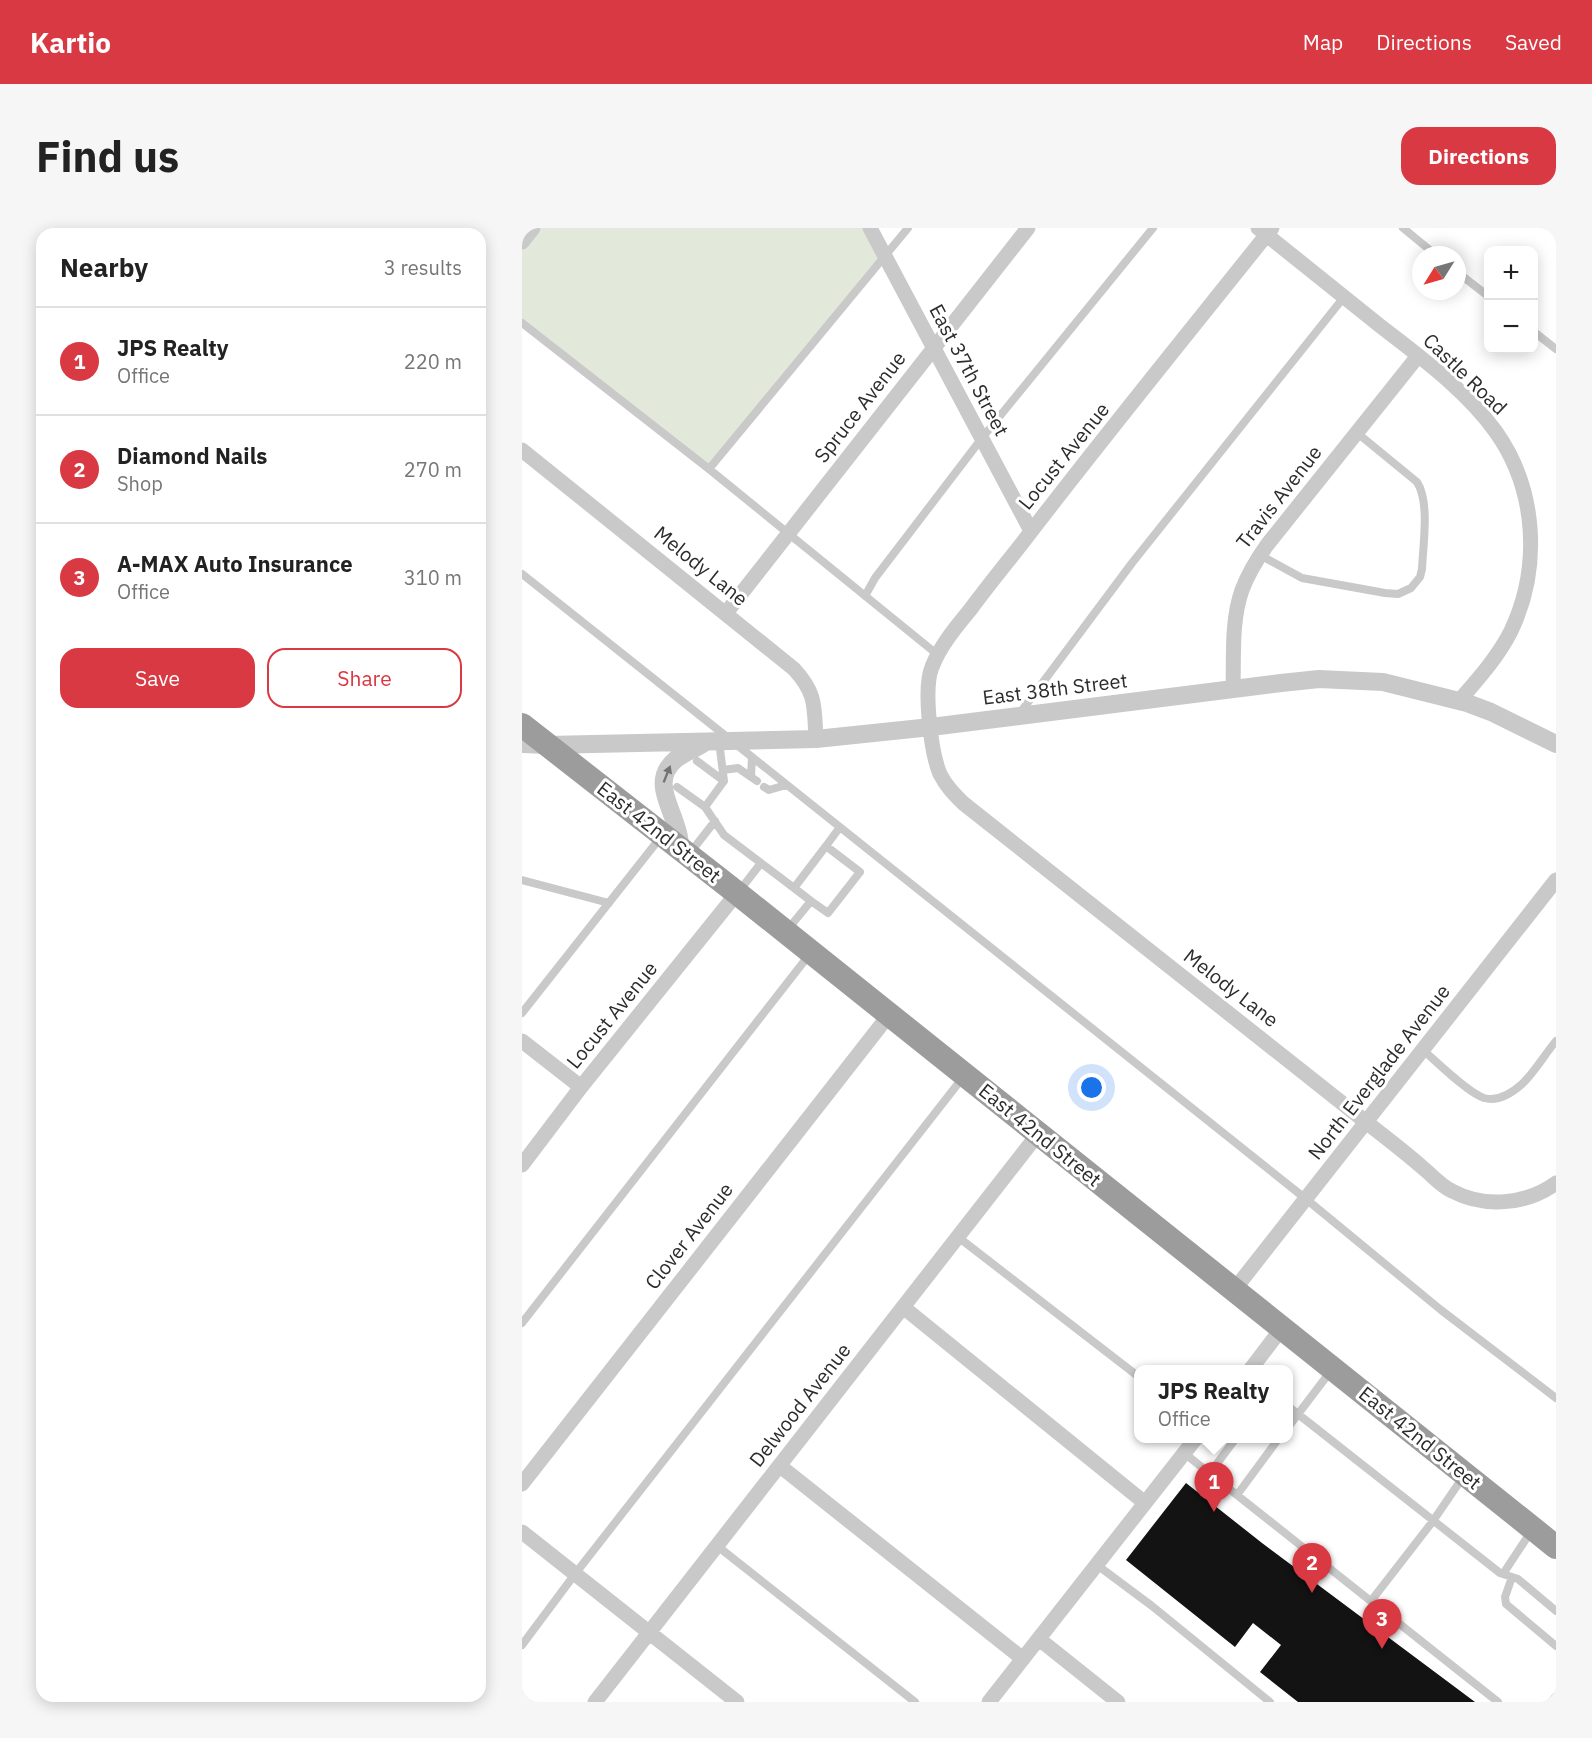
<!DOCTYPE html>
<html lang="en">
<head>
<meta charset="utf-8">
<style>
  :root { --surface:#fff; --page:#f6f6f6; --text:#222; --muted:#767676; --line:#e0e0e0; --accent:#d83943 }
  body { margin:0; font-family:"IBM Plex Sans",sans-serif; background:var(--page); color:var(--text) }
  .controls { position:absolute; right:18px; top:18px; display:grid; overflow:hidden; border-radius:12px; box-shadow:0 3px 15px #0003 }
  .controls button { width:54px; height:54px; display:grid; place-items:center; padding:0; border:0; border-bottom:2px solid var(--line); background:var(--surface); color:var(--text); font:30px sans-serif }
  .compass { position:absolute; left:890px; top:18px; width:54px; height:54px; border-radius:50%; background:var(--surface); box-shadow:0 3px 15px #0003; rotate:233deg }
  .you { position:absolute; left:570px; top:860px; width:21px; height:21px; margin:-15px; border:4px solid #fff; border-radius:50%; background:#1a73e8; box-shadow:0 0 0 9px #1a73e833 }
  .badge { display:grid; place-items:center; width:39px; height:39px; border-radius:50%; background:var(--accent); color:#fff; font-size:20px; font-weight:700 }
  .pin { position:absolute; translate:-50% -50px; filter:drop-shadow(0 2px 3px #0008) }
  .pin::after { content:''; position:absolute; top:32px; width:21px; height:18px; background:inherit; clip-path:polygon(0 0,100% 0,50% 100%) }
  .popup { position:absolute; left:612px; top:1137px; width:159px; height:78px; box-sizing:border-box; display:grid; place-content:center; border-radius:12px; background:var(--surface); filter:drop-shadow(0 2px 4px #0005); font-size:20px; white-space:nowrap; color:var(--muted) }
  .popup b { font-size:22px; color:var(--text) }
  .popup::after { content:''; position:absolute; left:50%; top:100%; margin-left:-12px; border:12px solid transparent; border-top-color:var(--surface) }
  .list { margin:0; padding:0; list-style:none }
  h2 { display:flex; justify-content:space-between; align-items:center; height:78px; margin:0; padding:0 24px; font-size:26px }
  h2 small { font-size:20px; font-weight:400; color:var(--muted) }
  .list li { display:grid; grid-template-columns:39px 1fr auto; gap:18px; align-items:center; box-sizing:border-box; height:108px; padding:0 24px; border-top:2px solid var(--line) }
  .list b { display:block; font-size:22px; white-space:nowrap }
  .list p { margin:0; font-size:20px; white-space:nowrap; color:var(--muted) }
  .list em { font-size:20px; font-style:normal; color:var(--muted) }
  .actions { display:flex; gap:12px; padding:18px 24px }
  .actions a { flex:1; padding:14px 0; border:2px solid var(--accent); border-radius:18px; text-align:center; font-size:21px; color:var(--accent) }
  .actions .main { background:var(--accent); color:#fff }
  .map { position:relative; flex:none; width:1034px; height:1474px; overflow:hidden; border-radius:18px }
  header { display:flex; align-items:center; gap:36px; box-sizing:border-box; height:84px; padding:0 30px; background:var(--accent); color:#fff }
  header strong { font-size:28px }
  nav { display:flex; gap:33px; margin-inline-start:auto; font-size:21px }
  .intro { display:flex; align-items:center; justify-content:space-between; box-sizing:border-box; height:144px; padding:0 36px }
  h1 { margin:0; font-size:42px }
  .button { padding:15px 27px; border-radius:18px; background:var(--accent); color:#fff; font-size:21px; font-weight:700 }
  main { display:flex; gap:36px; padding:0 36px }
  aside { flex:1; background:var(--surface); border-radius:18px; box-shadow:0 3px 15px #0003 }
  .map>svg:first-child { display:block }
</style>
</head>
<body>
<header>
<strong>Kartio</strong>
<nav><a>Map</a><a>Directions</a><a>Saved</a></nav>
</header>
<div class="intro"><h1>Find us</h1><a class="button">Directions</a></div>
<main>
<aside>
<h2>Nearby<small>3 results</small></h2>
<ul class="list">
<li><span class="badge">1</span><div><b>JPS Realty</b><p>Office</p></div><em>220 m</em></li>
<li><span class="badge">2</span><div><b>Diamond Nails</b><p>Shop</p></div><em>270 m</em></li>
<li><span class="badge">3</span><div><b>A-MAX Auto Insurance</b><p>Office</p></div><em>310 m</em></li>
</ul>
<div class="actions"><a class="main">Save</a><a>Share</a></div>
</aside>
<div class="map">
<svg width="1034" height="1474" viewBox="0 0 1034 1474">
  <rect width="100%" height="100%" fill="#fff"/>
  <path fill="#e2e9da" d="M11,0h337l15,28 -175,217 -188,-150v-81z"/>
  <path fill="#131313" d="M664,1255l76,60 213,159h-177l-38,-30 21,-27 -28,-22 -18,24 -109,-87z"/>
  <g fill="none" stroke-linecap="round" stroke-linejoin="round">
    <path stroke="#c9c9c9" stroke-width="8" d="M881,0l33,27
      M935,44l31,24
      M0,95l187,146 229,186
      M1011,103l23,18
      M187,241l199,-241
      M738,327l42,23 83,15 13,1 13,-6 9,-11 2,-8c1,-24 8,-67 -5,-87l-61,-50
      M0,346l205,163
      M343,368l10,-18 107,-140 171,-210
      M498,485l112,-150 212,-266
      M215,517l569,454 135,111 115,88
      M230,529l-1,20 6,4
      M175,533l27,20
      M201,542l15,-2 13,9
      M155,559l28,20 19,28 70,53 32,-42 34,26 -32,41 -17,-12 -23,28
      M242,559l5,3 17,-5
      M183,579l19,-26 -5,-40
      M304,618l14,-19
      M168,625l25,-32
      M0,652l87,23
      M272,660l17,13
      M218,662l21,-27
      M0,785l138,-175
      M901,822c14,12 45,43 61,48 14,4 28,-5 38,-14 12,-11 23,-30 34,-43
      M436,1009l181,140
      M0,1095l287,-368
      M767,1179l211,166 18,6 38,32
      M767,1198l41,-54
      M662,1225l314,249
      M688,1245l26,-35
      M715,1267l42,-57
      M194,1317l199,157
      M575,1337l55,41 118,96
      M981,1346l29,-44
      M990,1349l-7,20 1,7 50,42
      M849,1373l62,-80 30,-44
      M0,1417l53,-71 389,-498
      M1029,1474l5,-6"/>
    <path stroke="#c9c9c9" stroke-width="15" d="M348,0l161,303
      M736,0c40,32 80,64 121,97 41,32 86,64 117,107 41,58 45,136 15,199 -13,26 -33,48 -52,70
      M750,0c-83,104 -168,208 -249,314 -18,23 -36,45 -53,68 -14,17 -30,36 -38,57 -9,21 -1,86 8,107 6,12 14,20 23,29l403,319c19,15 39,30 57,46 10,8 17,17 29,23 32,17 74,14 104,-8
      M0,14l11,-14
      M0,222l272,219c23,25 20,38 22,70
      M204,385l302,-385
      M711,461c1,-32 -2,-68 9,-99 6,-16 15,-31 25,-45l151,-189
      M0,813l59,46
      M0,937l59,-78 156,-194
      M712,1062l322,-410
      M381,1079l242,196
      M728,1142l32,-42
      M258,1238l243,193
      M0,1256l367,-469
      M0,1304l215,170
      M517,1411l79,63
      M73,1474l443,-568
      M467,1474l207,-264"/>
    <path stroke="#c9c9c9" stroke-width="18" d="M0,516l25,1 269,-6 115,-12 350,-44 38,-4 64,3 84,21 24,9 65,32
      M159,622c-1,-8 -2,-16 -5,-24 -6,-22 -24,-46 -1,-66 8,-7 20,-11 29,-17"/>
    <path stroke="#9c9c9c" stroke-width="24" d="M0,497l215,168 819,654"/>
  </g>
  <defs><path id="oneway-solid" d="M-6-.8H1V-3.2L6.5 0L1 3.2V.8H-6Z" transform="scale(1.5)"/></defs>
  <use fill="#737373" href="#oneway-solid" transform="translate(145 546) rotate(-68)"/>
  <g text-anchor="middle" stroke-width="6" stroke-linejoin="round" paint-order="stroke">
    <g font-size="20" fill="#2c2c2c" stroke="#fff">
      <text transform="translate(447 142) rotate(62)" y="7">East 37th Street</text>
      <text transform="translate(943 146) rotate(44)" y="7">Castle Road</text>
      <text transform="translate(338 179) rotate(-52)" y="7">Spruce Avenue</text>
      <text transform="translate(542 228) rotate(-51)" y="7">Locust Avenue</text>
      <text transform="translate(757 269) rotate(-52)" y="7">Travis Avenue</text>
      <text transform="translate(179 338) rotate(39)" y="7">Melody Lane</text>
      <text transform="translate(533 461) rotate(-7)" y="7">East 38th Street</text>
      <text transform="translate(137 604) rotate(38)" y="7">East 42nd Street</text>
      <text transform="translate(709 760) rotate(38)" y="7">Melody Lane</text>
      <text transform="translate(90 787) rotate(-51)" y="7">Locust Avenue</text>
      <text transform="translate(857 844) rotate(-52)" y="7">North Everglade Avenue</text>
      <text transform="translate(518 907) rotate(39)" y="7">East 42nd Street</text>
      <text transform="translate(167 1008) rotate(-52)" y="7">Clover Avenue</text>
      <text transform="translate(278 1177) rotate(-52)" y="7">Delwood Avenue</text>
      <text transform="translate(898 1210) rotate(39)" y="7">East 42nd Street</text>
    </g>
  </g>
</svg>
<div class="controls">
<button>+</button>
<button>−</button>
</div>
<svg class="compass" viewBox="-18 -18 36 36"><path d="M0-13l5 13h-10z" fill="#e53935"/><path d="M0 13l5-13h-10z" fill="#767676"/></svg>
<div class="you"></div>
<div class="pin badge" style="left:692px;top:1284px">1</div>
<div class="popup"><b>JPS Realty</b>Office</div>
<div class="pin badge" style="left:790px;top:1365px">2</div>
<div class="pin badge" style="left:860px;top:1421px">3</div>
</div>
</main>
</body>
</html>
